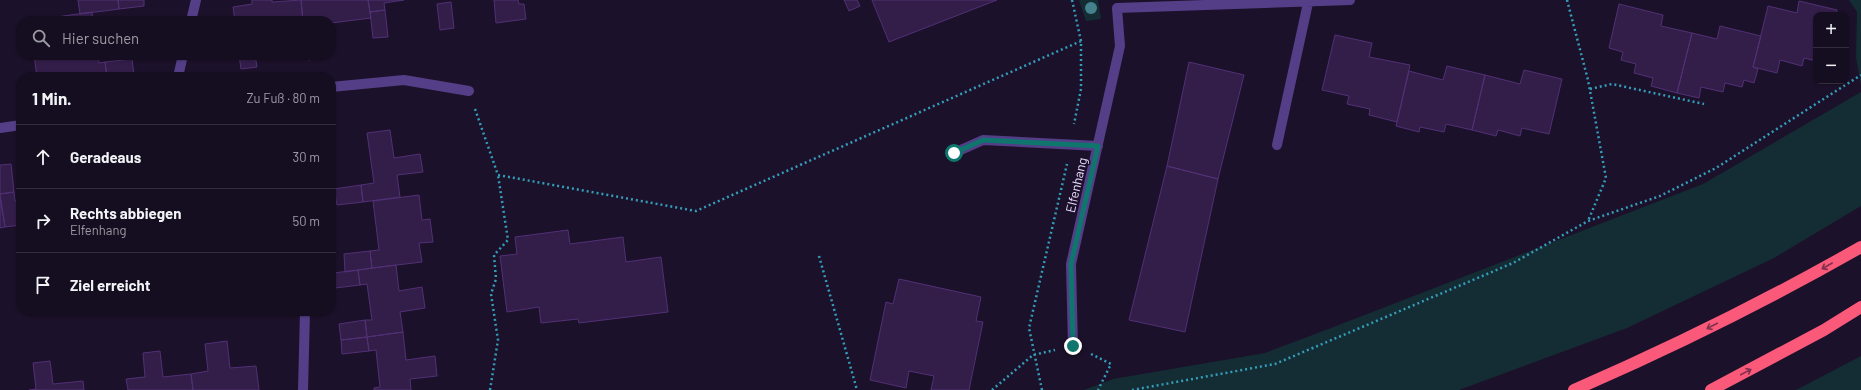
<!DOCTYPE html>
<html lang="de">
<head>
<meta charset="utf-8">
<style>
  :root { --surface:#150d20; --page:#221b2d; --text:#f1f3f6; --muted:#9d9ca5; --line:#342d3e }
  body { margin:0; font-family:Barlow,sans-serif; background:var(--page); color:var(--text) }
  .controls { position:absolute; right:12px; top:12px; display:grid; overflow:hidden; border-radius:8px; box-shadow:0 1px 3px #0004 }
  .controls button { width:36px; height:36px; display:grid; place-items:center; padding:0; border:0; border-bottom:1px solid var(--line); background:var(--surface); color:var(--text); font:20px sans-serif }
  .stop { position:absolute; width:12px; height:12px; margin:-9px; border:3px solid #0f766e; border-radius:50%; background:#fff }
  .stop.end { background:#0f766e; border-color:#fff; box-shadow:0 1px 4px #0008 }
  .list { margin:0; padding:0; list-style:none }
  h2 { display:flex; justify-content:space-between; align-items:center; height:52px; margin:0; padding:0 16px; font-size:17px }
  h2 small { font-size:13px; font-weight:400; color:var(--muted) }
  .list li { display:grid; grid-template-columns:26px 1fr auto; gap:12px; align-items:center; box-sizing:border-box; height:64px; padding:0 16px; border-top:1px solid var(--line) }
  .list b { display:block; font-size:15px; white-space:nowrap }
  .list p { margin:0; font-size:13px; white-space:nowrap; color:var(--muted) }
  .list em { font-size:13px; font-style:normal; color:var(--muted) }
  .icon { flex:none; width:22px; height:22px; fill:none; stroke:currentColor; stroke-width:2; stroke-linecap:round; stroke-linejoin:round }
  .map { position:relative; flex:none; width:1861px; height:390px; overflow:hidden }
  .search { position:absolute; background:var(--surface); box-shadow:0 1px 3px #0004; left:16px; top:16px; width:320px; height:44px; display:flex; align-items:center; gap:10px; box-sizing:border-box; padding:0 14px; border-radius:16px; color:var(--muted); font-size:15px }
  .panel { position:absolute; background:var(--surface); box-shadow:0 1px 3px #0004; left:16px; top:72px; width:320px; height:244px; border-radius:16px }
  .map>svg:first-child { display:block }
</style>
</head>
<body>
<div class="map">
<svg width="1861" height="390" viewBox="0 0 1861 390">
  <rect width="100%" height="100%" fill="#1c112a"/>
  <path fill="#142c33" d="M1079,0h19l3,19 -15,2z
    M1849,0h12v86l-5,-29 1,-45z
    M1861,92v114l-87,52 -147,70 -168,62h-375l29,-11 152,-26 66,-25 372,-144z
    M1861,356v34h-65z"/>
  <path fill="#331e4a" stroke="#513075" d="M78,0h40l1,9 -39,5z
    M118,0h26v6l-25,3z
    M252,0h20v2l29,-2 2,21h-68l-2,-14 19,-3z
    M301,0h67l3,18 -40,5v-2h-28z
    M368,0h36l-20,3 1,7 -15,2z
    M494,0h24l1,4h5l2,15 -30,4z
    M844,0h13l3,6 -11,5z
    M872,0h125l-108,42z
    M1799,1l38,9 -1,5h-20v46l-12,-3 -2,8 -22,-6 -3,13 -24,-6 15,-61 29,7z
    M451,2l3,26 -14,2 -3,-26z
    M1619,4l44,11 -2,11 31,7 -15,60 -26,-7 2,-8 -19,-5 2,-9 -15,-4 2,-8 -14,-4z
    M385,10l3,27 -15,1 -3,-26z
    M92,12l1,9h-44v-3z
    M1720,26l41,10 -8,31 5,2 -4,14 -10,-3 -2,7 -17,-4 -2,9 -22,-5 -2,11 -22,-5 15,-60 25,6z
    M1335,35l37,8 -3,14 41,8 -13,57 -28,-7 1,-6 -23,-5 2,-8 -27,-6z
    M34,55h64l1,8 6,-1 2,15h-70z
    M239,55h16l2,12 -16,2z
    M308,55h16v3l-16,2z
    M132,59l2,16 -27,2 -2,-15z
    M1189,62l55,13 -26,104 -51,-13z
    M1447,66l38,9 -13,55 -26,-6 -2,8 -24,-5 -1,5 -23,-6 13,-55 34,9z
    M1524,70l38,9 -13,55 -27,-6 -2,8 -22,-6 -2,6 -24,-6 13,-55 35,9z
    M390,130l4,28 26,-4 3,18 -26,3 3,22 -37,5 -2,-17 13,-2 -7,-50z
    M11,164l3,28 -14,2v-29z
    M1167,166l51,13 -33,153 -56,-12z
    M361,185l2,17 -26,3 -3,-16z
    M14,192l1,9h6v24l-16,2 -5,-33z
    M419,195l3,25 8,-1 3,23 -14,1 3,19 -50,6 -2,-17 9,-1 -6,-49z
    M0,197l5,30 -5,1z
    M568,230l2,14 53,-7 3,25 35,-5 7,55 -89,11 -1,-4 -37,4 -2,-16 -32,5 -7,-56 17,-2 -2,-17z
    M370,251l2,17 -27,4 -1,-18z
    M396,265l3,26 23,-4 3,21 -25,4 3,20 -36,5 -2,-17h7l-5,-36 -7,1 -2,-15z
    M358,270l2,15 -25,3 -2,-15z
    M899,279l82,18 -5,24 7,1 -14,68h-38l3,-14 -25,-5 -3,17 -36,-8 16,-78 7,2z
    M365,320l2,17 -26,3 -2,-16z
    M403,332l3,28 29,-4 2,20 -27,3 1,11h-37v-2l6,-1 -4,-37 -7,1 -2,-14z
    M367,337l2,14 -27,3 -1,-14z
    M227,341l3,27 26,-2 3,24h-66l-2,-16 17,-3 -3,-27z
    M160,351l3,26 28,-3 2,16h-65l-2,-11 19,-2 -2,-24z
    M50,361l3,23 30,-3 1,9h-55l7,-1 -3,-26z"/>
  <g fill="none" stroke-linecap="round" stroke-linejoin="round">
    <path stroke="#349db9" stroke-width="2.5" stroke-dasharray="2 3" stroke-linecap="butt" d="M1072,0l9,41v48l-7,35
      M1567,0l21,80 18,98 -18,43
      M1590,89l22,-5 92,20
      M475,109l23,66 198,36 385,-170
      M819,256l38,134
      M1091,354l20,10 -13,26
      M490,390l8,-50 -7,-46 5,-15 -2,-24 14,-15 -10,-65
      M992,390l41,-35 22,-5
      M1042,390l-13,-62 38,-164
      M1132,390l143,-26 238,-101 75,-42 72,-25 56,-28 145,-93"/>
    <path stroke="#543e87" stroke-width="10" d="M191,21l5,-21
      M178,77l5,-22
      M331,87l73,-7 65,11
      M0,128l21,-3
      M1277,145l31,-142
      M954,153l29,-13 115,6
      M1073,346l-2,-82 49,-218 -3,-38 233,-8
      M303,390l2,-79"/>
    <path stroke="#fb597a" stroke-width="12" d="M1574,390c99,-43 194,-90 287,-143
      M1711,390l113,-60 37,-23"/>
  </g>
  <circle fill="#45808d" cx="1091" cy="8" r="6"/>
  <defs><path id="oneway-shaft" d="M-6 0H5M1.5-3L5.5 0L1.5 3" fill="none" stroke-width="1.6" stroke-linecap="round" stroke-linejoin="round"/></defs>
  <g stroke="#80314e">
    <use href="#oneway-shaft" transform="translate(1827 266) rotate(150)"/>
    <use href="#oneway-shaft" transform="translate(1712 326) rotate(153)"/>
    <use href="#oneway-shaft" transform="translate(1746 372) rotate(-28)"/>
  </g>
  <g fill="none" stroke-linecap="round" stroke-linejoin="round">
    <path stroke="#0f766e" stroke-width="5" d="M954,153l29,-13 115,6 -27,118 2,82"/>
  </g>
  <g text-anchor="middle" stroke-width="3" stroke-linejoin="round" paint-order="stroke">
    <g font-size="13" fill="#e8dbfe" stroke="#1c112a">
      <text transform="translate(1076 185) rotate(-77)" y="5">Elfenhang</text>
    </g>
  </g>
</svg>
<div class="controls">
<button>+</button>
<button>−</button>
</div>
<div class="stop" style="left:954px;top:153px"></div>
<div class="stop end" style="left:1073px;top:346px"></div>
<div class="search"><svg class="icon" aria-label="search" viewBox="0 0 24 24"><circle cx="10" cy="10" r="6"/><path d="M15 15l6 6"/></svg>Hier suchen</div>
<section class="panel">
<h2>1 Min.<small>Zu Fuß · 80 m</small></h2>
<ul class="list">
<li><svg class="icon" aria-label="ahead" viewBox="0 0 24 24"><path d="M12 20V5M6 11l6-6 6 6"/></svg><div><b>Geradeaus</b></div><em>30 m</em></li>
<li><svg class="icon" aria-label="right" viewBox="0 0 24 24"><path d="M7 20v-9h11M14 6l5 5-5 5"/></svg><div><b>Rechts abbiegen</b><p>Elfenhang</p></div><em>50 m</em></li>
<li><svg class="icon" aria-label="arrive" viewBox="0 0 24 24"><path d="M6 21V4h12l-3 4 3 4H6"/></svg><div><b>Ziel erreicht</b></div></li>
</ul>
</section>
</div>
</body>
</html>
